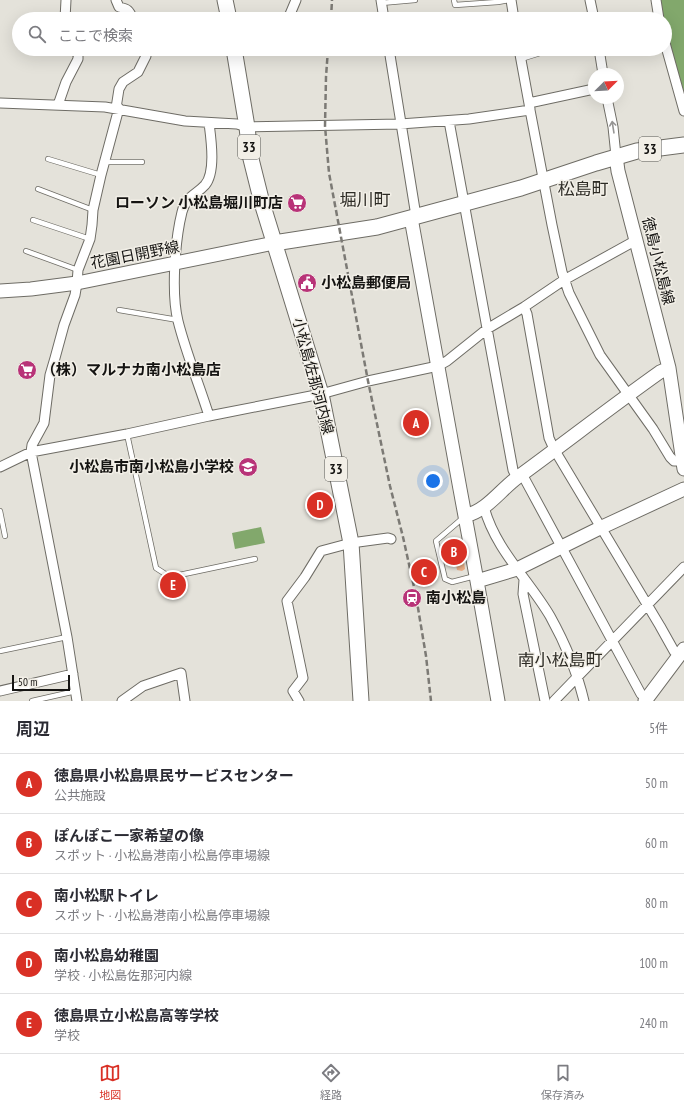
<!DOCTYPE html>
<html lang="ja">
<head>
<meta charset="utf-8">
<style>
  :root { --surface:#fff; --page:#f2f2f3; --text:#2b2b33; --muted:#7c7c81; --line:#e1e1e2; --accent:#d93025 }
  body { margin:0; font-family:"PT Sans Narrow","Noto Sans JP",sans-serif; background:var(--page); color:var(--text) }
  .compass { position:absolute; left:588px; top:68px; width:36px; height:36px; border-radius:50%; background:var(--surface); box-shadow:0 4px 16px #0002; rotate:66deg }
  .scale { position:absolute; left:12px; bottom:10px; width:58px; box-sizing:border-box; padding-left:4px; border:2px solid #151412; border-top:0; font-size:11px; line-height:14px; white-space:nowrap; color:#151412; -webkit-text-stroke:3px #f2efe7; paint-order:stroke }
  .you { position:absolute; left:433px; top:481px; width:14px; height:14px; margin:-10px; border:3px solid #fff; border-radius:50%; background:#1a73e8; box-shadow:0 0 0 6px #1a73e833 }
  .badge { display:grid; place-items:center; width:26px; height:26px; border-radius:50%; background:var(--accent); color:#fff; font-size:13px; font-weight:700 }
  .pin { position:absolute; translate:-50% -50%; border:2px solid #fff; box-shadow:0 1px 4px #0006 }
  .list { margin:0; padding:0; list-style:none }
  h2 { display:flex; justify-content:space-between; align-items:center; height:52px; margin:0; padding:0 16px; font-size:17px }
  h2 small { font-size:13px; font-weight:400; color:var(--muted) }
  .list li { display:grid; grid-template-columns:26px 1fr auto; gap:12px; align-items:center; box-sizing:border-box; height:60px; padding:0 16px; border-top:1px solid var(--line) }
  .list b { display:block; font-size:15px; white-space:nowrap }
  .list p { margin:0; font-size:13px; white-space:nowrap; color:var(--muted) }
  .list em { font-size:13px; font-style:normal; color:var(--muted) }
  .icon { flex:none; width:22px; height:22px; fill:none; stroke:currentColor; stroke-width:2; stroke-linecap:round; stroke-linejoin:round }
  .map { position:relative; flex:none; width:684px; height:701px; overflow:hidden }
  .search { position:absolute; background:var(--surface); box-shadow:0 4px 16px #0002; left:12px; right:12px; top:12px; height:44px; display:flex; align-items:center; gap:10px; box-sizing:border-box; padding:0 14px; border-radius:22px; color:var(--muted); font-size:15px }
  .sheet { height:352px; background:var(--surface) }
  nav { display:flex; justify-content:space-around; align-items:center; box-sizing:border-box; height:56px; border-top:1px solid var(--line); background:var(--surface); font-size:11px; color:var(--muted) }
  nav a { display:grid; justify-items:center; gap:2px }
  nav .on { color:var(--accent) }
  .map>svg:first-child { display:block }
</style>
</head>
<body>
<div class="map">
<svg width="684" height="701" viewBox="0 0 684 701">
  <rect width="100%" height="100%" fill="#e4e2da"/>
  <path fill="#ebad85" d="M456,541l5,1 4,27 -3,2 -5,-1 -5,-26z"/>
  <path fill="#82a86c" d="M660,0h24v100c-6,-23 -19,-58 -19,-81h-2z
    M261,527l4,16 -30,6 -3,-16z"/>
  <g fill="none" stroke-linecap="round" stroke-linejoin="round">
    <g stroke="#6e6c65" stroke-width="6">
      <path id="lane" d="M454,0l1,5 43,-3 11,-2
        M381,3l34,-3
        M521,59l32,-10
        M48,159l53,16
        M104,162h38
        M38,189l55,21
        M33,220l57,19
        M26,251l52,19
        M119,310l59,10
        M127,434l29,134 14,9 85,-18
        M0,511l5,25
        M464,517l-28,24 9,38 7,3 23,-6
        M0,651l67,-14
        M32,701l44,-10"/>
    </g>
    <g stroke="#6e6c65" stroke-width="11">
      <path id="street" d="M116,0l3,7c9,2 10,3 14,12
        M381,0l3,19
        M511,0l3,19
        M590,0l4,19
        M656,0l3,19
        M65,19l1,-19
        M288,19l8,-19
        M665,43l19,68
        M389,49l27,167
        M519,49l11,60
        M599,49l4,25
        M607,98l6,29 3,29
        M0,103l105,4 80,14 52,3 10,3 153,-3 69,-5 61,-9 22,115 10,47 7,21 31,62 53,74 17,28 4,4h8
        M529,103l65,-14
        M58,105l8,-23 12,-23v-4l-3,-6
        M116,108l3,-19 4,-7 15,-10 8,-16 -2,-7
        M449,121l64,349 4,8
        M524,307l3,7 22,124 5,11 106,177 14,25 5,5
        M209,416c-10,-32 -23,-63 -31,-95 -7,-28 -3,-81 4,-109 4,-16 14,-17 23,-27 11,-13 6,-46 4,-62
        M0,467l31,-15 96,-18 82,-18 112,-22 47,-13 70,-15 9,-5 40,-32 37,-22 40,-27 67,-37 6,-1
        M522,474l119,220 6,5
        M484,507c11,42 45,73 66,109 15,27 27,55 34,85
        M524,580l-1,14 22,107
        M0,691l73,-17
        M77,701l-10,-64 -36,-185 1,-7 12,-22 6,-48 5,-17 9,-33 11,-30 2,-12 1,-13 12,-31 2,-14 1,-15 8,-35 18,-67
        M122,701l21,-15 38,-13 4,28
        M299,701l-6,-10 10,-13 -16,-77 18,-24 16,-26 30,-8 37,-5 3,1
        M554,701l130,-134"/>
    </g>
    <g stroke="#6e6c65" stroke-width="15">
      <path id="secondary" d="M616,156l2,15 51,197 15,101
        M411,218l49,271 17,92 21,120
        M0,291l31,-2 46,-6 197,-40
        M465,516c23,-6 35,-26 53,-39 48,-35 94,-71 142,-105l9,-4
        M477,581l40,-12 83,-41 84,-39
        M645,701l39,-52"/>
    </g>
    <g stroke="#6e6c65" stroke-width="17">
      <path id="primary" d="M225,0l4,19
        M234,49l13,78 3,28 12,48 59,191 30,149 10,158
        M274,243l103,-16 144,-39 75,-25 41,-12 47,-6"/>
    </g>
    <use href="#lane" stroke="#fff" stroke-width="4.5"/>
    <use href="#street" stroke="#fff" stroke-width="9"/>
    <use href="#secondary" stroke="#fff" stroke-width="13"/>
    <use href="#primary" stroke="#fff" stroke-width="15"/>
    <path stroke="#7c7a75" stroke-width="2.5" stroke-dasharray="6 3" stroke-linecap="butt" d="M331,19l1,-19
      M328,49l-2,28 -1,49 4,47 39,208 22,105 13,51 13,59 10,60 5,45"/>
  </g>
  <defs><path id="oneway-shaft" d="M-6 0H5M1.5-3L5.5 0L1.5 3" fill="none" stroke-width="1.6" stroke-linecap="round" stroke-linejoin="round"/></defs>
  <use stroke="#969594" href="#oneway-shaft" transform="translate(613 127) rotate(-99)"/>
  <defs>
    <g id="supermarket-disc" transform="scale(1)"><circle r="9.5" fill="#b83378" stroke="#f2efe7"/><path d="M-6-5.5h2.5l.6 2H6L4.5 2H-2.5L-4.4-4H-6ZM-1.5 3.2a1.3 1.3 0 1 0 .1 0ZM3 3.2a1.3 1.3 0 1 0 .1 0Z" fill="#fff"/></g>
    <g id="civic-disc" transform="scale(1)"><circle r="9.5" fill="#b83378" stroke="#f2efe7"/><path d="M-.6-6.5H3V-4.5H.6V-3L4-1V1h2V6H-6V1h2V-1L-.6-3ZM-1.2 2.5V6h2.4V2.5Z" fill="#fff"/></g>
    <g id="school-disc" transform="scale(1)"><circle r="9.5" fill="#b83378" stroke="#f2efe7"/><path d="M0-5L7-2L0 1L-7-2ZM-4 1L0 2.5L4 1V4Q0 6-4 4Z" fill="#fff"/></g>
    <g id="station-disc" transform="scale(1)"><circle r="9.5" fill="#b83378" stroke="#f2efe7"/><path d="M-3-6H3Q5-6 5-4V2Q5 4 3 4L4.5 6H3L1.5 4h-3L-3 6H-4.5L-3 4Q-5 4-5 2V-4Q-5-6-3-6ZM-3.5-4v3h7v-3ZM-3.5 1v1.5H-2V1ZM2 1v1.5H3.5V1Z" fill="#fff"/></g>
  </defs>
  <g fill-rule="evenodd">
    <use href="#supermarket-disc" x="297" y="203"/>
    <use href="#civic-disc" x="307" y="283"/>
    <use href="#supermarket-disc" x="27" y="370"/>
    <use href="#school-disc" x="248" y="467"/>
    <use href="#station-disc" x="412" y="598"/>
  </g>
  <g text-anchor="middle" stroke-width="3" stroke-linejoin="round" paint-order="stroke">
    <g fill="#f2efe7" stroke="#575652" stroke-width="1">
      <rect x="238" y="135" width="22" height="24" rx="3"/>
      <rect x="639" y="137" width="22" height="24" rx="3"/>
      <rect x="325" y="457" width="22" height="24" rx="3"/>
    </g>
    <g font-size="14" font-weight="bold" fill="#151412">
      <text x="249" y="152">33</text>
      <text x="650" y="154">33</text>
      <text x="336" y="474">33</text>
    </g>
    <g font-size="15" font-weight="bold" fill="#151412" stroke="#f2efe7" text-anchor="start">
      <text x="283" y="208" text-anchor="end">ローソン 小松島堀川町店</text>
      <text x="321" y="288">小松島郵便局</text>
      <text x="41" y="375">（株）マルナカ南小松島店</text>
      <text x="234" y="472" text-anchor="end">小松島市南小松島小学校</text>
      <text x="426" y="603">南小松島</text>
    </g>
    <g font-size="15" fill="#151412" stroke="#f2efe7">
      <text transform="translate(135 255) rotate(-11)" y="5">花園日開野線</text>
      <text transform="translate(658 261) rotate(76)" y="5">徳島小松島線</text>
      <text transform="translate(313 376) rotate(75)" y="5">小松島佐那河内線</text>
    </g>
    <g font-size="17" fill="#2d2b25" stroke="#f2efe7">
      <text x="583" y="195">松島町</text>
      <text x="365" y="206">堀川町</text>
      <text x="560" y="666">南小松島町</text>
    </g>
  </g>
</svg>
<svg class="compass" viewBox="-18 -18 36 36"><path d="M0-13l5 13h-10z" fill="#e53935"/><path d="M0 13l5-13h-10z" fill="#7c7c81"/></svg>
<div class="scale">50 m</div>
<div class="you"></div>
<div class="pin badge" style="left:416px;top:423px">A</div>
<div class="pin badge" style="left:454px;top:552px">B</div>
<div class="pin badge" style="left:424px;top:572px">C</div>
<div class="pin badge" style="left:320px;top:505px">D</div>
<div class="pin badge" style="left:173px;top:585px">E</div>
<div class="search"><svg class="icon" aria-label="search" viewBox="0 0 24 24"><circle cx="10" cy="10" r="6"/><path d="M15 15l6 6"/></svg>ここで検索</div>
</div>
<section class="sheet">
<h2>周辺<small>5件</small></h2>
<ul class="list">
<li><span class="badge">A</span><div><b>徳島県小松島県民サービスセンター</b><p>公共施設</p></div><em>50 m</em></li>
<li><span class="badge">B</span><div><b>ぽんぽこ一家希望の像</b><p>スポット · 小松島港南小松島停車場線</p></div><em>60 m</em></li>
<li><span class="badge">C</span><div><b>南小松駅トイレ</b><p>スポット · 小松島港南小松島停車場線</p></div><em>80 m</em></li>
<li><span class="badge">D</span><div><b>南小松島幼稚園</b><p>学校 · 小松島佐那河内線</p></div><em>100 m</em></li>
<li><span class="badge">E</span><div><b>徳島県立小松島高等学校</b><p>学校</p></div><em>240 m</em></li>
</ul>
</section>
<nav>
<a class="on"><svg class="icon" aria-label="map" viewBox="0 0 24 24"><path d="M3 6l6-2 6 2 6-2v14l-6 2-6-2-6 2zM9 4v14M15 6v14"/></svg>地図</a>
<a><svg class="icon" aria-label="directions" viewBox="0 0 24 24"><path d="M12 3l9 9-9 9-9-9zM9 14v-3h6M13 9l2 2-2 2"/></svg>経路</a>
<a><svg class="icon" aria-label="saved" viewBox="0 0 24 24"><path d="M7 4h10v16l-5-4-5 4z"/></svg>保存済み</a>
</nav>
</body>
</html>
